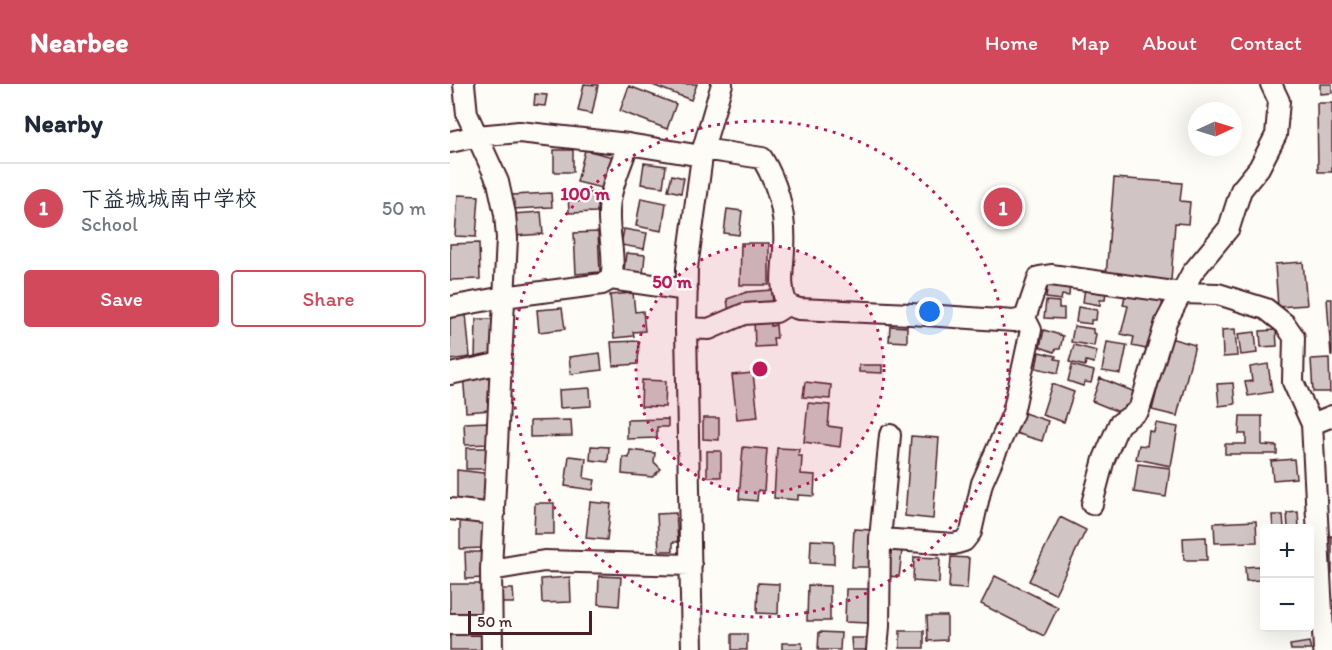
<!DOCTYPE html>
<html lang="en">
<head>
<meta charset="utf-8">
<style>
  :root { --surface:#fff; --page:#f6f6f7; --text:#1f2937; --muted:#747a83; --line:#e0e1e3; --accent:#d1495b }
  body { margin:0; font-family:Itim,"Klee One",sans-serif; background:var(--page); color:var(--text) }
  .controls { position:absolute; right:18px; bottom:18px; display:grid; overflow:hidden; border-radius:6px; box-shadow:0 6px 24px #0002 }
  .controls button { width:54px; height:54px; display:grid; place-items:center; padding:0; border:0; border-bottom:2px solid var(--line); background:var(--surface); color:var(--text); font:30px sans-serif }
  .compass { position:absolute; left:738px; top:18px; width:54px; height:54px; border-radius:50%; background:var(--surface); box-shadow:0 6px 24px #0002; rotate:86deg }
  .scale { position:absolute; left:18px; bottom:15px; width:124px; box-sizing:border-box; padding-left:6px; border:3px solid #4a1f2b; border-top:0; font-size:16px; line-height:21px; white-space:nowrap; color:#4a1f2b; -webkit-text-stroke:4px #fdfcf7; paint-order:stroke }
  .you { position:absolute; left:480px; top:228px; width:21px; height:21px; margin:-15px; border:4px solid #fff; border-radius:50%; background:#1a73e8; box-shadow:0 0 0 9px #1a73e833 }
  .badge { display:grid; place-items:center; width:39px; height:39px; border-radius:50%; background:var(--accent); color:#fff; font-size:20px; font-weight:700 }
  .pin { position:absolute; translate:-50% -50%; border:3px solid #fff; box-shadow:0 2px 6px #0006 }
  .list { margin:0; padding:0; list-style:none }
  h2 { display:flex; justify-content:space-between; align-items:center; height:78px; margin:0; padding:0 24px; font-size:26px }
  h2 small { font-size:20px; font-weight:400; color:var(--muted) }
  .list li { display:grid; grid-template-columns:39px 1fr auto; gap:18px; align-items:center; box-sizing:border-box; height:90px; padding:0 24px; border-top:2px solid var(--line) }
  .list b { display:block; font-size:22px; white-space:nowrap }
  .list p { margin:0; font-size:20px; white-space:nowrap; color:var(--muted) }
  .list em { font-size:20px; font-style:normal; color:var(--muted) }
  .actions { display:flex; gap:12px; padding:18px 24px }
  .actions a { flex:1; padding:14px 0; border:2px solid var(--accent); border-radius:6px; text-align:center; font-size:21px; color:var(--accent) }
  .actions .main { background:var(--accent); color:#fff }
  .map { position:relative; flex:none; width:882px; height:566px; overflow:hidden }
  header { display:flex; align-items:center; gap:36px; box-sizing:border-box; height:84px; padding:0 30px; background:var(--accent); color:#fff }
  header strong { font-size:28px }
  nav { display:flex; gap:33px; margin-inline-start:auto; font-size:21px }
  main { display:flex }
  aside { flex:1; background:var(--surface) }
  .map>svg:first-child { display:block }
</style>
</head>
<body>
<header>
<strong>Nearbee</strong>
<nav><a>Home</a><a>Map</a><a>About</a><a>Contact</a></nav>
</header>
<main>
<aside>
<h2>Nearby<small></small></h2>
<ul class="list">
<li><span class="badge">1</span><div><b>下益城城南中学校</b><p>School</p></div><em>50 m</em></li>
</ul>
<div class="actions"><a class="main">Save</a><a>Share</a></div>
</aside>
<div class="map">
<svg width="882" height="566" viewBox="0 0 882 566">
  <rect width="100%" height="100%" fill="#fdfcf7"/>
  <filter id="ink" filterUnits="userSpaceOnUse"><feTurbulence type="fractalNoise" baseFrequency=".0167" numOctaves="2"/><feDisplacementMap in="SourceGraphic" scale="12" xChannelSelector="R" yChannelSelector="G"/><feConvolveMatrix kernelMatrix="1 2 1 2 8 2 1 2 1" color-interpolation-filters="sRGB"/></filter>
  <g filter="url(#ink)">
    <path fill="#d0c5c4" stroke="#4a1f2b" stroke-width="1.5" d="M134,0l14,1 -6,29 -14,-3z
      M200,0h47l-6,16z
      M870,0h12v9l-12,1z
      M179,2l47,18 -9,25 -47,-18z
      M85,10l12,1 -2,11 -11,-1z
      M867,19h15v69h-14z
      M104,66h19v22h-19z
      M135,66l28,7 -7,32 -29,-7z
      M194,79l22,3 -3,21 -22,-3z
      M222,91l12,3 -3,15 -13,-3z
      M664,94l68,5 -2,18 10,1 -2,22 -13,-1 -4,58 -65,-5z
      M101,109l1,14 -39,2 -1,-14z
      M118,109h29v19l-28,1z
      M8,111l21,1 -3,41 -21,-1z
      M191,114l25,5 -4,28 -26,-5z
      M277,125l15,2 -3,24 -15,-2z
      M91,128l2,22 -29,2 -2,-22z
      M174,145l23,4 -3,16 -23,-4z
      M148,148l2,40 -24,2 -2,-41z
      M29,159l1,36 -30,1v-36z
      M291,159h28v42h-29z
      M176,169l19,2 -2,19 -19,-3z
      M853,178l4,43 -29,2 -3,-43z
      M598,196l22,3 -1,13 -7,-1 -1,5 -15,-2z
      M635,204l21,2 -1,10h-5v5l-17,-3z
      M322,206l1,17 -44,6 -2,-14 20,-7z
      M676,207l37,10 -12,49 -19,-4 2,-9 -13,-3 7,-28 -5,-1z
      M183,209l2,19 8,-1 2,20 -12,1 1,4 -20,2 -4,-43z
      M877,215h5v56h-1z
      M596,217l13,1v6h5v11l-20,-1z
      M628,223l19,3 -1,10h-5v4l-15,-2z
      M112,224l3,21 -26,3 -2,-22z
      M16,230l4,43 -20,3v-45z
      M321,234v8l5,-1 1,13h-4l1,8 -19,1 -1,-28z
      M26,235h19l-1,40h-19z
      M440,242l17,1v15l-18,-1z
      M624,242l19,3v4l3,1 -2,12 -23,-4z
      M785,245l2,27 -14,1 -1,-27z
      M594,246l19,6 -3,13h-4l-2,3 -14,-5z
      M826,246l1,16 -16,1 -1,-16z
      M805,248l2,21 -16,2 -3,-21z
      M720,254l25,7 -18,71 -25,-6z
      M189,257l-1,23 -25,2 -2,-24z
      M657,258l20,3 -6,29 -19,-3z
      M624,261l23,6 -3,12 -8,-2 -1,5 -16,-4z
      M589,268l17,4 -1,3 6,1 -3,13 -22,-5z
      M150,269l2,17 -31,4 -2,-17z
      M879,274l1,34h-17l-2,-33z
      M818,280l4,28 -24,4 -3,-14 7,-1 -2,-14z
      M409,281h23v8l-23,-1z
      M622,281l22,6 -3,12 -6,-1 -2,4 -15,-5z
      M39,288l2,38 -25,2 -3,-39z
      M303,289l5,44 -21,2 -5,-44z
      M650,294l35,14 -9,23 -34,-14z
      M192,296l24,1 -1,26 -24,-1z
      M355,298l26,3 -1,14 -27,-2z
      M783,299l2,21 -16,2 -2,-22z
      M602,300l22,8 -10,30 -22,-7z
      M140,304l1,18 -31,2 -1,-18z
      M358,319l22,2 -2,21 14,2 -2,19 -36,-5z
      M571,328l27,9 -6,20 -27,-8z
      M790,332h22v29l15,1v8h-52v-10h21v-10h-7z
      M253,334h16v22l-16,-1z
      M218,335v8h-11v11l-30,1v-19z
      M121,336l1,16 -42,1v-16z
      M39,338l1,22 -25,1 -1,-22z
      M706,339l22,4 -7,39 -35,-7 3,-14 8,1 2,-15 5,1z
      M461,352l28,2 -6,81 -28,-3z
      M141,362l18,1 -1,15 -18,-2z
      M293,363l24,2 -3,42 -6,-1 -1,11 -18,-2z
      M16,364h25l1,21h-26z
      M327,364l22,1 -1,7h4l-1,18 14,1 -1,21 -16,-1v5l-24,-2z
      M180,366l25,3 -1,9 7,7 -9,8 -30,-3 1,-17 6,1z
      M257,367h14v26h-14z
      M119,372l17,2 -2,20 11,2 -2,10 -28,-4z
      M844,375l2,19 -23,2 -2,-19z
      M688,380l32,4 -4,29 -32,-5z
      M7,386l35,4 -2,36 -33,-4z
      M140,418l21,2 -4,36 -21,-2z
      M85,419h19v31h-20z
      M848,428l1,16h-11l-1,-15z
      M226,429l2,29h-5v9h-14l-2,-37z
      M822,431h11l1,13h-11z
      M610,433l26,13 -31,64 -26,-13z
      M10,436h22v28l-22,1z
      M806,437l1,21 -42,1 -1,-20z
      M404,445l19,1 -2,37h-19z
      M880,452h2v37h-4z
      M756,453l1,23h-23l-1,-22z
      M361,456l23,1v23l-24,-1z
      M439,466l13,1 -3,26 -12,-1z
      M15,468h16l2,26 -17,1z
      M464,473l26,1 -1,25 -26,-2z
      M501,473l18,1 -2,31 -18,-1z
      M809,482l1,14 -14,1 -1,-14z
      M149,492l22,1 -2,29 -21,-2z
      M545,492l63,31 -14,29 -63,-32z
      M120,493l1,25 -29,1 -1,-24z
      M308,499l21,1 -1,30 -21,-1z
      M0,500h31l1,29 -32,1z
      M358,501l22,1v35h-23z
      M49,505h14l1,14h-14z
      M396,505h22v34l-23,-1z
      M477,532h20v24l-19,1z
      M450,547h24v17h-24z
      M369,548l22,1 -1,17h-22z
      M282,550h15v16h-15z
      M0,551h31v15h-31z
      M401,554h17v12h-16z
      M859,558l2,8h-20l-1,-5z
      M332,559h20v7h-20z"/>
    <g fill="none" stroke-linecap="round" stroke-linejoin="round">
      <g stroke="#4a1f2b" stroke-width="24">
        <path id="minor" d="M14,0l3,30 31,68 7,32 2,24 -16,332 1,80
          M0,58l27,-6 42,-4 109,12
          M253,65l59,9c17,28 24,59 22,91 -1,22 -5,36 3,56
          M161,195l76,11
          M0,223l54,-10 98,-13 9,-5c5,-22 -3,-44 -2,-66 0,-24 12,-47 19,-69l74,12
          M236,244l23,1 35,-15 32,-2 11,-7 12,4 112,5 103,7 11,-3 14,-41 12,-2 130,18 37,1 48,15 19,15 9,13 -1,45 19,42 12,226
          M0,290l51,-11
          M862,340l20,-8
          M642,420l12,-45 15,-35 20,-14 27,-88 26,-49 37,-45 12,-38 18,-22 17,-33 3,-34 -8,-17
          M0,425l44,5
          M430,455l10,-104
          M41,486l53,-9 147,4
          M0,540h42
          M242,566l-6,-322 1,-60 16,-119 19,-65
          M427,566l2,-24 1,-87 74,5 10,-3 7,-9 11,-49 31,-70 18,-83 -6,-12"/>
      </g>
      <use href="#minor" stroke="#fdfcf7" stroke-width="20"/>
    </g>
  </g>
  <circle cx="310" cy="285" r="124" fill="#c2185b" fill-opacity=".12"/>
  <g fill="none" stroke="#c2185b" stroke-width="3" stroke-dasharray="3 6">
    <circle cx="310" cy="285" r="124"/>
    <circle cx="310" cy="285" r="248"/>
  </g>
  <circle cx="310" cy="285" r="9" fill="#c2185b" stroke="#fdfcf7" stroke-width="3"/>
  <g font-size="18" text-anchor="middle" font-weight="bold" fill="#c2185b" stroke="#fdfcf7" stroke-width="4.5" stroke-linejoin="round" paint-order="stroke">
    <text x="135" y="116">100 m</text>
    <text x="222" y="204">50 m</text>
  </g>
</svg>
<div class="controls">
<button>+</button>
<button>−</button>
</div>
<svg class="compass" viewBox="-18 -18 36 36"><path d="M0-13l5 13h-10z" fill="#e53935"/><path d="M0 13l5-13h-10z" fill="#747a83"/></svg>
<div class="scale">50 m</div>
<div class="you"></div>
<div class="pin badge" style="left:553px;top:123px">1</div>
</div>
</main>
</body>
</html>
